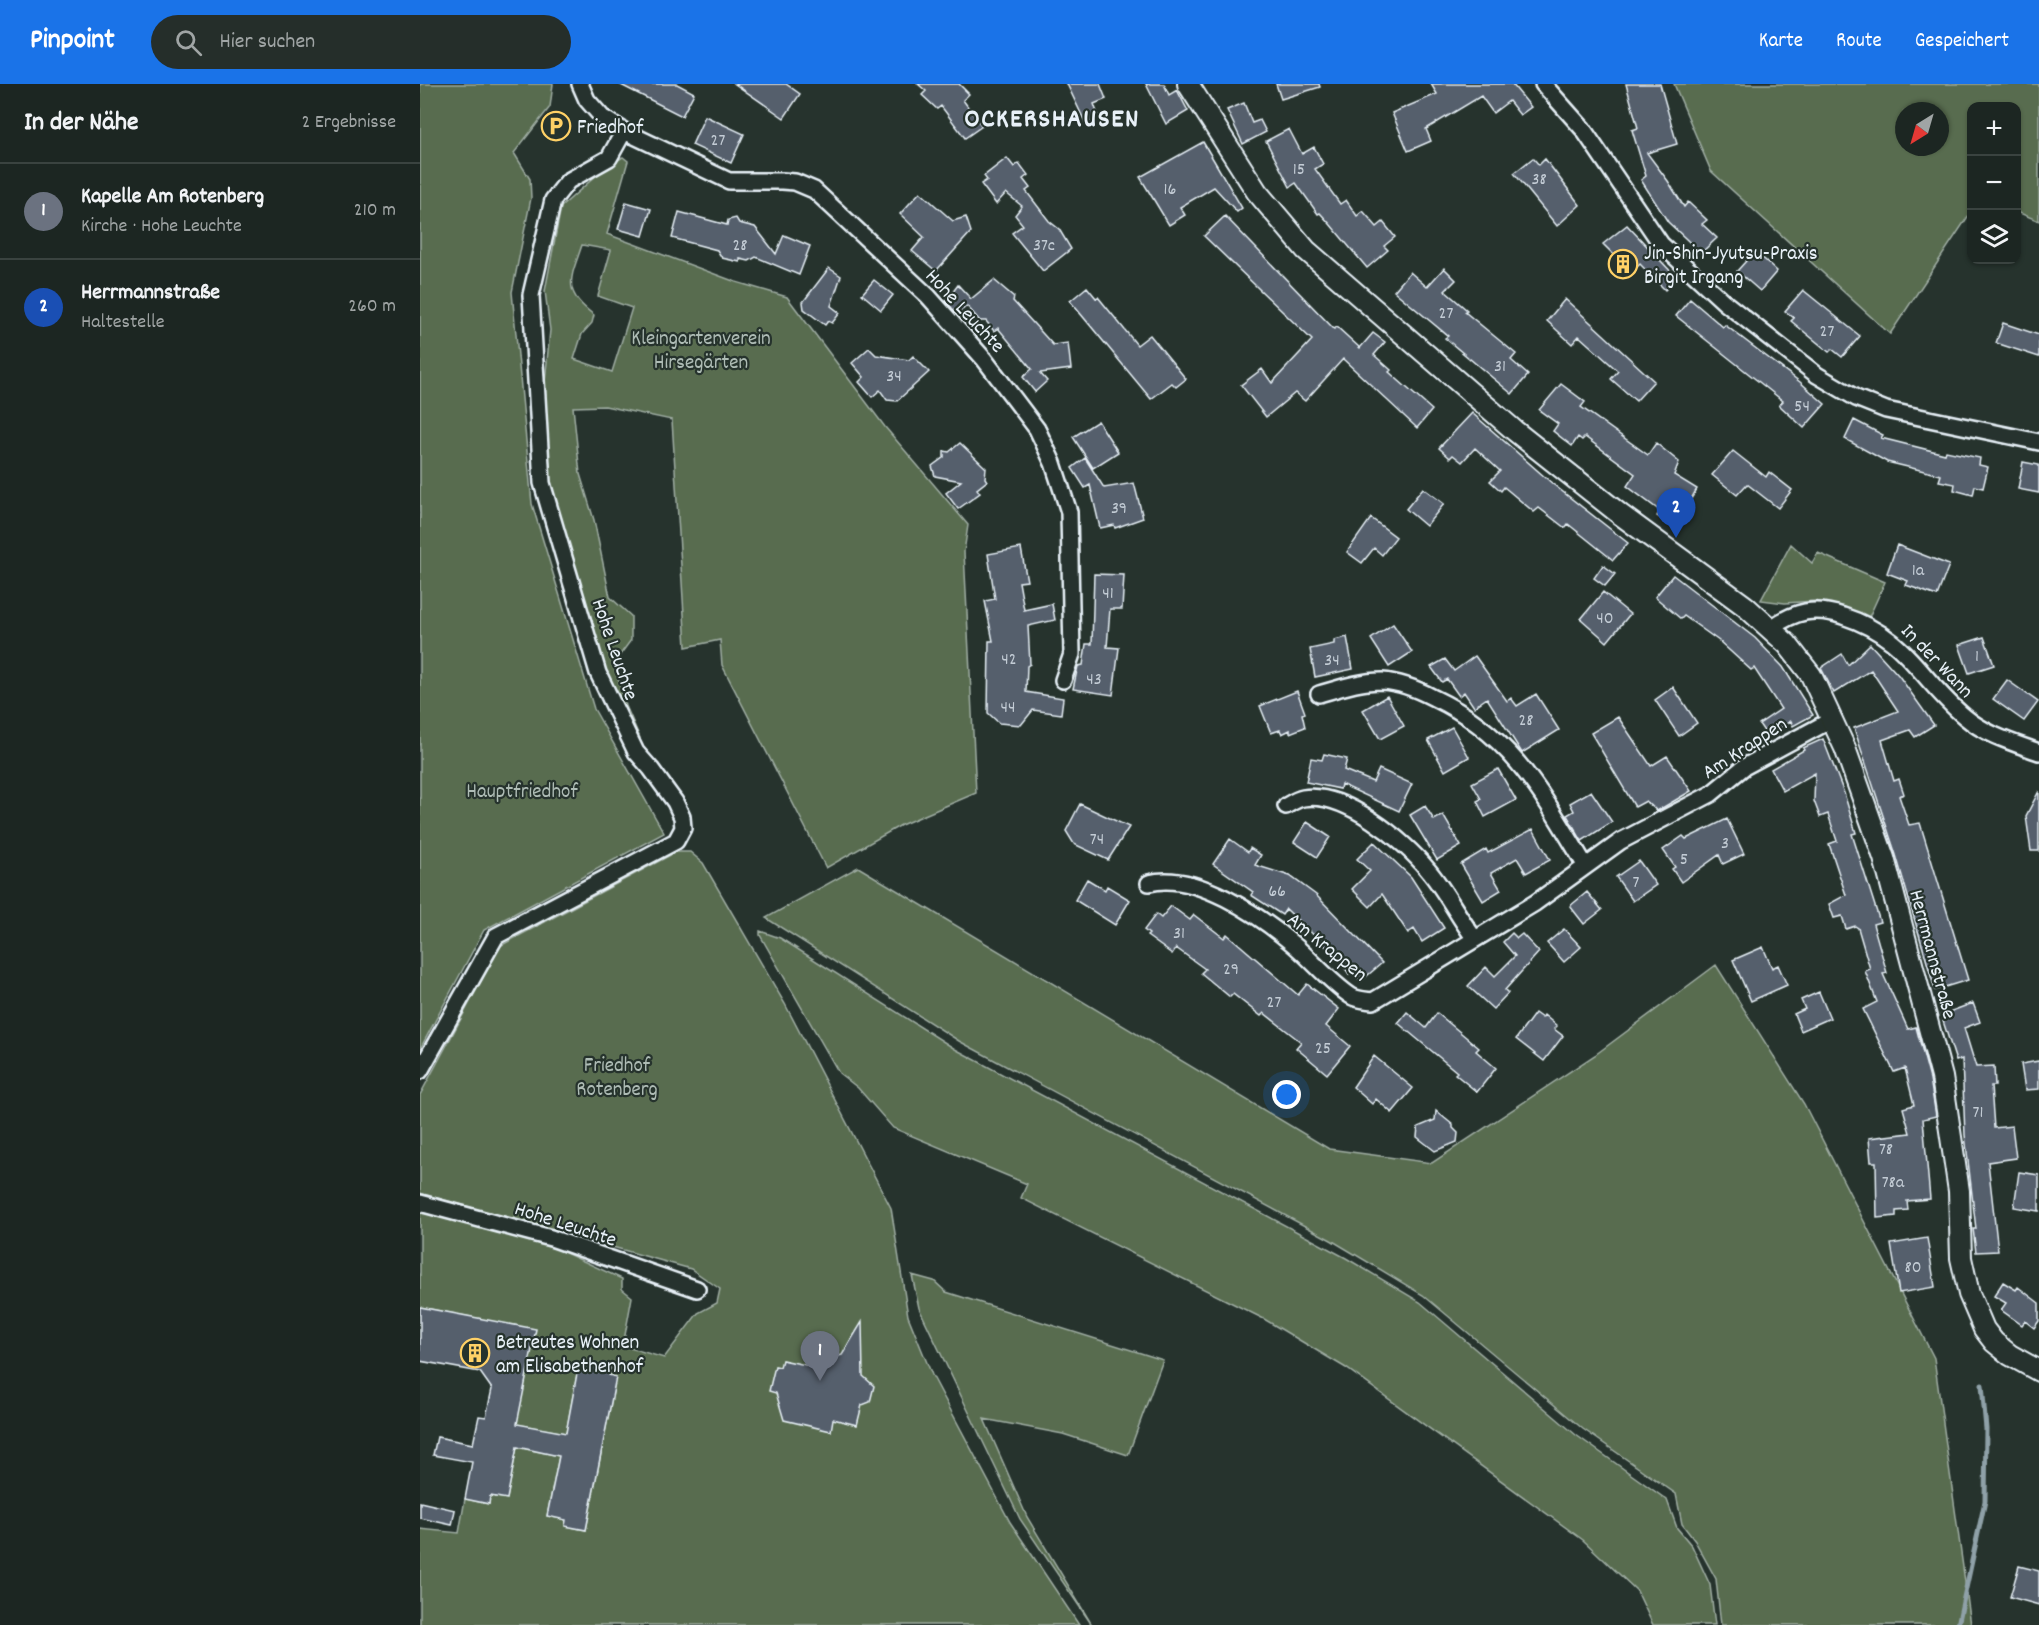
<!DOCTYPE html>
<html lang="de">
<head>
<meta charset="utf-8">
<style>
  :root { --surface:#1c2622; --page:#252e2a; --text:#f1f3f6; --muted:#a0a5a5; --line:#3a4340; --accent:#1a73e8 }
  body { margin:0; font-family:Dekko,sans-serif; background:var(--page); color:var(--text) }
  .controls { position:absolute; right:18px; top:18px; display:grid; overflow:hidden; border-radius:12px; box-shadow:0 2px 4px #0004 }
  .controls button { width:54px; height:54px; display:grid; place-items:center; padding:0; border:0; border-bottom:2px solid var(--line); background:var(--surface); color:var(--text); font:30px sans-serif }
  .compass { position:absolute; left:1475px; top:18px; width:54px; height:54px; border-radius:50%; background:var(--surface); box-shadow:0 2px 4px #0004; rotate:217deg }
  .you { position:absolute; left:867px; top:1011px; width:21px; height:21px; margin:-15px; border:4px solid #fff; border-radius:50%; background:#1a73e8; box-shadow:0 0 0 9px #1a73e833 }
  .badge { display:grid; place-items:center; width:39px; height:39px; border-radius:50%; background:var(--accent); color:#fff; font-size:20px; font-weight:700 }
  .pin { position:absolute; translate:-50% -50px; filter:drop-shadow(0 2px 3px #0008) }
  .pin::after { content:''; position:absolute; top:32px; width:21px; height:18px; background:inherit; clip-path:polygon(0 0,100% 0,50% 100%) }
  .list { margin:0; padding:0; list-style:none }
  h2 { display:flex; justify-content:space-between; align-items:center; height:78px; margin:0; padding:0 24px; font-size:26px }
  h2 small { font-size:20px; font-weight:400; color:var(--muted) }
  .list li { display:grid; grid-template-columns:39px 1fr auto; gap:18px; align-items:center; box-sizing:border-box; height:96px; padding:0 24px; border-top:2px solid var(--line) }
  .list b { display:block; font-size:22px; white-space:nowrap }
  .list p { margin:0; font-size:20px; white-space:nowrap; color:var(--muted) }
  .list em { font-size:20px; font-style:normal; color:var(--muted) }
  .icon { flex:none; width:33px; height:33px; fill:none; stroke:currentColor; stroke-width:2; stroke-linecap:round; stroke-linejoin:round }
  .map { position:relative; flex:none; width:1619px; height:1541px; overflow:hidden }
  header { display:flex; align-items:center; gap:36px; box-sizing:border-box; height:84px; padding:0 30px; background:var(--accent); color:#fff }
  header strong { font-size:28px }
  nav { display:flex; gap:33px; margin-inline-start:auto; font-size:21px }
  .search { width:420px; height:54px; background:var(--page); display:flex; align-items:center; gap:15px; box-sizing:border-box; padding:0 21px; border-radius:33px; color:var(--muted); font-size:22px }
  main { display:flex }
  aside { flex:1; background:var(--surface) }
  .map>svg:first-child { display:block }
</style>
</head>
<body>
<header>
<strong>Pinpoint</strong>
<div class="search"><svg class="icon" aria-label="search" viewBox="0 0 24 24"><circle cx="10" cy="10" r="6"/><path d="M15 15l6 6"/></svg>Hier suchen</div>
<nav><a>Karte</a><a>Route</a><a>Gespeichert</a></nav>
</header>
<main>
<aside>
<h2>In der Nähe<small>2 Ergebnisse</small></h2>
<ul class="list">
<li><span class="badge" style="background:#6b7280">1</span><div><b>Kapelle Am Rotenberg</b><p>Kirche · Hohe Leuchte</p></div><em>210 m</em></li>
<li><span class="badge" style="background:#1a4fb4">2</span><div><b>Herrmannstraße</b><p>Haltestelle</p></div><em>260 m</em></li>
</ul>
</aside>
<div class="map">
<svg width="1619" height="1541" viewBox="0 0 1619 1541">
  <rect width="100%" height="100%" fill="#26332d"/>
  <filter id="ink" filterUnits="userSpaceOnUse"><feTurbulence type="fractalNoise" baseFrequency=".0167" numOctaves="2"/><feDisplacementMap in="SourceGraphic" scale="12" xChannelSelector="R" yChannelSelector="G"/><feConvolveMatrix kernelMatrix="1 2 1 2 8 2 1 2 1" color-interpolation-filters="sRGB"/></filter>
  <g filter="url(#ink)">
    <path fill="#586c50" stroke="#a0aea4" stroke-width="1.5" fill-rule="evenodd" d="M0,0h133l-3,23 -36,46 16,26 1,19 -19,94 20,212 62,205 70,124 -180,97 -64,119z
      M1254,0h365v137l-22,-9 -1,-106h-44l-1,106 -81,122 -179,-163zM1484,27h36v36h-36z
      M203,73l5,4 -21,73 129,48 51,15 98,130 83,98 -4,27 12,241 -75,32 -75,43 -104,-203 -2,-25 -34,7 -14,-227 -67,-14 -32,1 7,67 14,46 16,77 21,19v24l-17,23 12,43 14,32h-4l-33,-67 -55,-189 -4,-89 6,-63 -5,-39 16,-84 37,-33zM162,161l29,5 -13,46 34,12 -20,64 -38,-13 8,-25 10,-11 2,-8c-33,-24 -23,-37 -12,-70z
      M1371,460l21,19 6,-10 67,29 -16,35 -54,-16 -30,2 -24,-3z
      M256,768h14l13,11 82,141 106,204 17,108 24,59 78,147 69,103h-659v-96l39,4 6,-34 24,5 1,-8 17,3 10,-52 42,9 -12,60 19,4 -1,6 21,4 30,-153 -7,-2 2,-8 -27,-5 -2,7h-4l-12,64 -50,-9 19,-94 -57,10 4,-21 -62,-12v-96l137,38 65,30v10l10,8 -9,49 41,12 34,-45 19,-10 3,-14 -29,-20 -271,-76v-98l80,-149z
      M438,783l471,282 103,14 163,-108 121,-90 88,139 130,254 37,267h-250l-5,-46 -21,-38 -13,-17 -6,-30 -93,-65 -160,-134 -92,-55 -372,-199 -193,-123z
      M340,847l20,7 175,111 391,209 74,44 156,133 91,65 10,28 15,18 18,39 5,40h-62l-16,-34 -54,-51 -237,-172 -82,-49 -243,-121 6,-14 -134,-56 -35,-40 -19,-15 -79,-138z
      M492,1191l22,6 12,11 217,68 -35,95 -65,-21 -79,-15 43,98 65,108 -72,-106 -101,-211z"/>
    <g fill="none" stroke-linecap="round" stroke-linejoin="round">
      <path stroke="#8fa1a8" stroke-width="5" d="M1538,1541l27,-124 1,-72 -4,-44"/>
    </g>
    <path fill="#555f6c" stroke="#e8f1f8" stroke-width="1.5" d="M199,0h58l17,9 -12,23z
      M315,0h51l14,10 -16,24z
      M498,0h41l10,10 -6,6 19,26 -17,12 -24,-32 -4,3 -15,-14 4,-4z
      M647,0h33l6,15 -12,5 5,14 -13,6z
      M726,0h18l5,11 8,-5 11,21 -22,13z
      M856,0h43l1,3 -39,12z
      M1011,0h81l19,23 -11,8 -11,-14 -16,12 -12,-17 -55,33 5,12 -23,10 -16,-38 45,-19z
      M1206,0h34l17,60 -30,9 21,28 16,26 4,-5 19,18 -5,4 15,14 -16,15 -33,-31 -27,-42 5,-4 -14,-46 6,-2z
      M824,19l8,20 8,-3 6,12 -23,12 -16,-34z
      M285,32l39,18 -13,29 -39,-18z
      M869,45l13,25 12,-7 9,17 -8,5 25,35 6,-4 11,16 6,-5 14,16 6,-5 12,15 -11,9 4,4 -21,18 -37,-44 -10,-11 -2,1 -22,-31 -6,4 -24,-46z
      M783,58l39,66 -5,4 -23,-25 -34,20 5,8 -16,10 -29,-48z
      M587,74l7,9 5,-4 9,12 -5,4 7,9 -4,3 23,30 10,8 12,20 -28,22 -31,-38 11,-8 -8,-10 7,-9 -16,-13 -10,11 -15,-20 6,-4 -3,-4z
      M1113,74l6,7 6,-6 35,46 -23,21 -43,-53z
      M500,108l33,29 13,-4 5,15 -35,39 -24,-20 12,-14 -24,-23z
      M206,118l25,7 -8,27 -25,-7z
      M259,128l48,13 1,-5 8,-2 3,5 16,4 21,27 8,-19 26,11 -11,29 -43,-18 -7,4 -9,-2v3l-18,-4 -5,-8 -45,-12z
      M805,132l109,113 3,-2 23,21 13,-15 12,9 -11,13 17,15 -2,2 43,38 -15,18 -74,-69 -38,42 -10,-8 -29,24 -25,-32 21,-16 10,14 40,-43 -108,-104z
      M1207,141l50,53 -12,12 -25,-26 -6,6 -5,-5 -9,9 -10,-9 7,-7 -14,-14z
      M1335,167l22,20 -17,20 -23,-20z
      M409,184l12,8 -10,30 9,7 -8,10 -4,-2 -3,4 -21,-16 -1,-7z
      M1024,184l12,12 -11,11 22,19 -2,2 51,42 -5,6 17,15 -16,19 -67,-56 3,-2 -54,-45 16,-19 17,15z
      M454,196l19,15 -12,15 -19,-16z
      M574,196l20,17 -1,4 40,44 15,-2 3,26 -31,4 7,8 -12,11 -12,-15 9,-8 -34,-41 -4,3 -8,-10h-6l-13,-15 -10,8 -11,-13 12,-16 13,14z
      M667,203l9,11 2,-1 39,48 13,-10 36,44 -10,8 -4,-4 -21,16 -81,-98z
      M1383,206l57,46 -18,21 -10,-8 -3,3 -38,-31 3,-3 -9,-7z
      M1145,215l89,82 -18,20 -25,-22 7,-8 -39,-35 -7,8 -25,-23z
      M1270,215l33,28 2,-2 75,57 25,22 -21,24 -25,-23 4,-4 -107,-85z
      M1583,239l36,12v22l-43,-14z
      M449,264l7,7 33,5 4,-4 16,16 -32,29 -10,-1 -7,-10 -8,7 -13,-15 5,-5 -12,-14z
      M1141,300l24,18 -4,5 67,48 8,-12 23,19 -5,13 23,14 -12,20 -4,-3 -12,18 -12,-8 3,-5 -33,-25 8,-12 -50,-37 -3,3 -4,-3 -6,9 -19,-15 5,-7 -19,-14z
      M1052,329l82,72 74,58 -15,17 -45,-36 -3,4 -26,-20 -5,4 -30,-25 -3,4 -11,-10 10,-10 -25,-23 -13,14 -9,-7 -3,3 -11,-10z
      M1434,336l29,15 -2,3 64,16 1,-3 34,7 -1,7 9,2 -5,21 -8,-2 -2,9 -19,-5 1,-6 -16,-3 2,-6 -54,-13 -42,-23z
      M678,337l20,31 -25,16 -20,-31z
      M540,359l26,25 -1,10 2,3 -10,8 3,4 -22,16 -12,-16 15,-12 -26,-5 -3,-10 12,-9v-6l5,1z
      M1313,367l33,26 3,-5 23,18 -14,18 -31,-24 -10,11 -25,-20z
      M665,374l19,30 30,-5 9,35 -28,10 -1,-3 -14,3 -10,-43 -5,3 -13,-20z
      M1603,378l16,3v28l-21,-4z
      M1003,404l21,16 -18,22 -20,-17z
      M951,434l25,19 -14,18 -8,-7 -12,15 -15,-11z
      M1477,461l52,20 -12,31 -31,-11 2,-4 -21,-8z
      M601,464l6,33 -8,1 5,28 28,-6 3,16 -27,6 2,38 -3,2 -1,26 37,6 -2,16 -28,-4 -12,15 -22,-2 -11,-10 1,-72h4l-8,-40 10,-2 -7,-45z
      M1183,481l12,9 -10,12 -11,-8z
      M674,490l30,1 -2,34h-12l-3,38 12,1 -6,47 -40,-6 5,-23 5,-1 3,-21h6z
      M1253,491l82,63 28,29 30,48 -20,11 -2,-5 -23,16 -9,-13 22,-15 -27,-41 -3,2 -32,-29 -35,-25 -3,3 -26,-22z
      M1183,508l27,22 -23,28 -26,-23z
      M973,540l19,28 -23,15 -18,-28z
      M927,553l6,32 -38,8 -5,-28 24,-5v-4z
      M1564,553l10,28 -25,8 -10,-28z
      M1450,560l29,32 35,49 -19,12 -5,-7 -28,10 12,41 5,-2 5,15 -5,2 10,29 11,-2 48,157 -33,10 -39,-135 -42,-127 44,-17 -27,-41 -37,23 -13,-25 21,-14 6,11z
      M1055,572l32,45 4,-3 6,8 19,-12 23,36 -37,23 -35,-55 -13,9 -10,-15 -5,4 -12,-17 -5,3 -11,-15 14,-8 9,12z
      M1587,596l31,22 -14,19 -31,-22z
      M1253,603l24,36 -18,13 -24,-36z
      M877,607l8,22 -3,1 3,13 -15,6v-3l-8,4 -2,-4 -9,3 -11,-27z
      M967,612l17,30 -24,13 -17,-29z
      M1198,633l33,49 16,-10 24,35 -34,20 -11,-10 -11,6 -44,-74z
      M1032,643l17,30 -24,14 -17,-31z
      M1403,655l21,54 12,40 -4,1 28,88 -7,2 14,49 -4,1 25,55 8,-2 14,52 6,37 -13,3 7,80 -23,2 1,9 -12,1v5l-19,2 -1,-56h-5l-2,-24 41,-5 -7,-25 11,-3 -9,-37 -11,4 -31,-63 14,-7 -12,-31 5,-2 -12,-41 -3,-2 -9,3 -4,-13 -8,2 -5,-14 17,-9 -17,-51 8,-3 -9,-27 -8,3 -6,-16 1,-28 -32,18 -12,-22 33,-19 -1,-2z
      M904,670l23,5 -3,11 29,12 6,-13 33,15 -13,27 -58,-27 -1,5 -34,-7 5,-24 11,2z
      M1078,685l18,31 -31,17 -8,-16 4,-2 -9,-16z
      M1171,707l21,31 -30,19 -15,-26 7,-4 -4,-8z
      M1619,707v60h-8l-5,-35z
      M660,720l49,23 -21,33 -34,-16 -8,-13z
      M1005,722l9,14 9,-5 18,31 -24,14 -27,-45z
      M1307,735l17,35 -21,10 -4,-9 -38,27 -9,-13 3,-2 -12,-17 20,-14 3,3z
      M887,738l23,15 -13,20 -23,-15z
      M1113,745l17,31 -24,13 -9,-15 -26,15 10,17 -18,11 -22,-37 25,-15 2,4z
      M810,755l18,13 2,-4 11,7 -6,10 35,11 26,19 66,68 -21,18 -9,-10 -3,3 -11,-16 -52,-49 -4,6 -31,-20 2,-3 -40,-28z
      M954,758l37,35 33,51 -22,14 -8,-13 -6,4 -26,-39 -12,13 -18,-18 18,-18 -13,-12z
      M1219,777l17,24 -23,16 -17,-24z
      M667,795l18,11 2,-4 23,14 -15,25 -40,-25z
      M1167,808l15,18 -18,14 -14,-18z
      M751,822l19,14 4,-5 30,23 3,-4 71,61 9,-11 32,25 -13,17 24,20 -23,28 -31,-26 5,-6 -37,-29 -3,3 -28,-22 -3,3 -29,-24 4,-4 -29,-21 -4,6 -25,-18 2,-2 -5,-4 12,-16 5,4z
      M1144,845l17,18 -17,15 -17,-19z
      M1092,849l5,5 5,-4 17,18 -34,38 3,3 -15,16 -25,-23 18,-19 9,9 20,-20 -12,-14z
      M1343,863l9,21 6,-3 9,20 -36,16 -18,-41z
      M1399,908l11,26 -29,13 -7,-17 11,-5 -4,-9z
      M1553,919l7,19 -16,6 12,39 18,-1 1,20h-4l3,42 18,-2 4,32 -28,4 10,89 -22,1 -3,-23h3l-11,-94 -3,-76 -6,2 -15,-46z
      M987,928l19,16 11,-15 42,35 -3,3 20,17 -19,24 -22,-18 2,-2 -59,-49z
      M1115,929l7,5 2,-3 13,11 -3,3 9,7 -19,25 -28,-22z
      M954,972l39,32 -21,25 -16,-14 -4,5 -19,-17z
      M1619,977v28l-14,1 -4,-26z
      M1016,1027l17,14v3l5,5 -1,9 -22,9 -18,-14 1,-10 17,-7z
      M1599,1088l20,3v36l-25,-4z
      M1507,1154l8,49 -36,6 -8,-49z
      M1583,1198l13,8 2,-3 21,16v18l-5,7 -9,-7 -3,4 -21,-15 5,-7 -12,-7z
      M0,1223l116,22 -19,95 49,9 12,-65 4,1 2,-7 27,5 -2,8 7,2 -30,153 -21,-4 1,-6 -19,-4 12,-60 -42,-9 -10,52 -17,-3 -1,8 -24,-5 7,-37 -39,-7 4,-18 36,7 6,-28 7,1 6,-28 -12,-17 -60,-11z
      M442,1238l1,54 11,10 -4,16 -8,3 -5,20 -24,-6 -2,12 -47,-11 -8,-27 -7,-2 6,-25 5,1 2,-7 24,5 36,-10z
      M0,1418l35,8 -3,15 -32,-7z
      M1599,1482l20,5v34l-29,-8z"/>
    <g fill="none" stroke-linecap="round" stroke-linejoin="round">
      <g stroke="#e8f1f8" stroke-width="20">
        <path id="minor" d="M160,0l7,16 15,17 22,14 105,50h53l13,1 19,8 114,106 56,63 53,70 16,34 16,49 3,142 -9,26
          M1123,0l40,45 78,115 63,58 93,73 39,23 30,12 153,32
          M1351,544c24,-17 44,-22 72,-12 65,21 75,62 122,101 21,18 49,26 74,35
          M899,610c21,-6 41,-13 63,-13 17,1 37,9 52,17 77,36 109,97 151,167
          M866,722c5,-3 11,-7 17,-8 41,-7 101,42 125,72 18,21 30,47 47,69
          M729,799c46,-12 110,32 144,61 19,16 37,38 58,52 6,4 15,4 22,5l162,-98 86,-62 90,-47 33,-27 89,-48
          M0,987l76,-135 180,-95 7,-13 -1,-11 -7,-15 -24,-33 -15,-17 -38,-79 -56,-190 -11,-188 22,-95 15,-19 41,-23 15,-27
          M0,1119l131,35 146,51"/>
      </g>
      <g stroke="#e8f1f8" stroke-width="24">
        <path id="tertiary" d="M768,0l69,108 49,58 209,181 106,84 124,91 42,38 24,31 34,73 39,110 58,219 17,114 2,67 8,36 15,35 10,13 16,13 29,16"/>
      </g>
      <use href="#minor" stroke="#26332d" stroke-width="15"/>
      <use href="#tertiary" stroke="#26332d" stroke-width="20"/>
    </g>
  </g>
  <defs>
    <g id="parking-ring" transform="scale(1.5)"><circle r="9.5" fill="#26332d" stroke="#ffd166" stroke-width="1.5"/><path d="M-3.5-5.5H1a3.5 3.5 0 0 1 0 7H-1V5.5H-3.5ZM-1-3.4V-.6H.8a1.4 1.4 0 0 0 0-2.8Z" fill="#ffd166"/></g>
    <g id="building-ring" transform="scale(1.5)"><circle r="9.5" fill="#26332d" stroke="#ffd166" stroke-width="1.5"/><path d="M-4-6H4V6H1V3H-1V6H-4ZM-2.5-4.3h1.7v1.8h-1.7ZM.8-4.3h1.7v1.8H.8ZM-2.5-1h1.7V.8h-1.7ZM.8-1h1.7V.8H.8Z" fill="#ffd166"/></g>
  </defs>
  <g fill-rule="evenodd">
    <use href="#parking-ring" x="136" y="42"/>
    <use href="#building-ring" x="1203" y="180"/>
    <use href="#building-ring" x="55" y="1269"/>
  </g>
  <g text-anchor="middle" stroke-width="4.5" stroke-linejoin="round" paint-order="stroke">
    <g font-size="18" fill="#c3ccd5">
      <text x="298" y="61">27</text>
      <text x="879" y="90">15</text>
      <text x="1119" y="100">38</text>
      <text x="750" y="110">16</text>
      <text x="320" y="166">28</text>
      <text x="624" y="166">37c</text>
      <text x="1026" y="234">27</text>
      <text x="1407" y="252">27</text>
      <text x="1080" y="287">31</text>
      <text x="474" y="297">34</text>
      <text x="1382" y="327">54</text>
      <text x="699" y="429">39</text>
      <text x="1498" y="491">1a</text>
      <text x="688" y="514">41</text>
      <text x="1185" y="539">40</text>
      <text x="1557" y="577">1</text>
      <text x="589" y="580">42</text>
      <text x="912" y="581">34</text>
      <text x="674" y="600">43</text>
      <text x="588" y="628">44</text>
      <text x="1106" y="641">28</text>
      <text x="677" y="760">74</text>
      <text x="1305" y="764">3</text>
      <text x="1264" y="780">5</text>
      <text x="1216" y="803">7</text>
      <text x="857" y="812">66</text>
      <text x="759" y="854">31</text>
      <text x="811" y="890">29</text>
      <text x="854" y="923">27</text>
      <text x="903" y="969">25</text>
      <text x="1558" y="1033">71</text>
      <text x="1466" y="1070">78</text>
      <text x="1473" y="1103">78a</text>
      <text x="1493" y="1188">80</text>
    </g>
    <g font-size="21" fill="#e8f1f8" stroke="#26332d" text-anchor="start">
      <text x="157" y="49">Friedhof</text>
      <text x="1224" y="175">Jin-Shin-Jyutsu-Praxis<tspan x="1224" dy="24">Birgit Irgang</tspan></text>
      <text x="76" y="1264">Betreutes Wohnen<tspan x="76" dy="24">am Elisabethenhof</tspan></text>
    </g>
    <g font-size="21" fill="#e8f1f8" stroke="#26332d">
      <text transform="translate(546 226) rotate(47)" y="7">Hohe Leuchte</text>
      <text transform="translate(196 565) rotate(71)" y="7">Hohe Leuchte</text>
      <text transform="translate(1518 576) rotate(46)" y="7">In der Wann</text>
      <text transform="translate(1324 663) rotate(-33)" y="7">Am Krappen</text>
      <text transform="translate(908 862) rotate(39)" y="7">Am Krappen</text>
      <text transform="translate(1514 870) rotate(75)" y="7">Herrmannstraße</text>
      <text transform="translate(146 1139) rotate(18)" y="7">Hohe Leuchte</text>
    </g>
    <g font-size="21" fill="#aebcb5" stroke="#26332d">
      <text x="281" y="260">Kleingartenverein<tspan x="281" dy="24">Hirsegärten</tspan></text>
      <text x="102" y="713">Hauptfriedhof</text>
      <text x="197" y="987">Friedhof<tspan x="197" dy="24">Rotenberg</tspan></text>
    </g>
    <g font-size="27" font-weight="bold" letter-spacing="1.5" fill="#e8f1f8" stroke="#26332d">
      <text x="632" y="42">OCKERSHAUSEN</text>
    </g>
  </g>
</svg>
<div class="controls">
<button>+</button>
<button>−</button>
<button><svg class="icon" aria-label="layers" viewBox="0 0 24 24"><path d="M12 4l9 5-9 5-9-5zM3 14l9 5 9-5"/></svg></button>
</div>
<svg class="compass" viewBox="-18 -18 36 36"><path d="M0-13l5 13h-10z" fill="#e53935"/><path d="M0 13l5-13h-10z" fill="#a0a5a5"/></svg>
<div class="you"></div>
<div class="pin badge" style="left:400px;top:1297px;background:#6b7280">1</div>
<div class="pin badge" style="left:1256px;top:454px;background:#1a4fb4">2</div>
</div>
</main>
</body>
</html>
